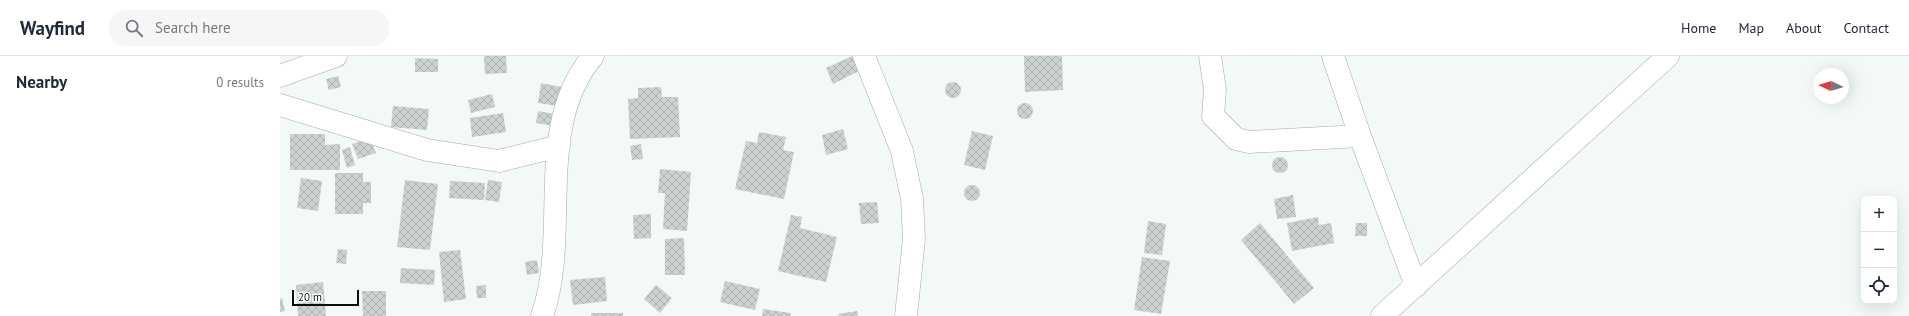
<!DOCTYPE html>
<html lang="en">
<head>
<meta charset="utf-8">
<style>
  :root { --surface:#fff; --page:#f6f6f7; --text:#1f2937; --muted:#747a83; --line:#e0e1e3 }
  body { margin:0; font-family:"PT Sans",sans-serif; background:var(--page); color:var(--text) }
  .controls { position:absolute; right:12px; bottom:12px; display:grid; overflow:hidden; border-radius:8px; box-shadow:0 4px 16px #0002 }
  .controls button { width:36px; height:36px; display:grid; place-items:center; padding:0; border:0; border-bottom:1px solid var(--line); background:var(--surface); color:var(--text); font:20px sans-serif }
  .compass { position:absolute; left:1533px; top:12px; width:36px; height:36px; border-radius:50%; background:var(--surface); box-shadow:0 4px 16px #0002; rotate:274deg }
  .scale { position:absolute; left:12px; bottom:10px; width:67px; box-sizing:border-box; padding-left:4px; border:2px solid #0d0f0f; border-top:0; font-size:11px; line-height:14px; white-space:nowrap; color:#0d0f0f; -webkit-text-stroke:3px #fff; paint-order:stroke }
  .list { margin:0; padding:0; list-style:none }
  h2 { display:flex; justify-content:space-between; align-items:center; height:52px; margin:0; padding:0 16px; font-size:17px }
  h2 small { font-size:13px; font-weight:400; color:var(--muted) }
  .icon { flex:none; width:22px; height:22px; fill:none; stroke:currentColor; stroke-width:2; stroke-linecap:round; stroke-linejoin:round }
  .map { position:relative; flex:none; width:1629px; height:260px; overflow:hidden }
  header { display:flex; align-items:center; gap:24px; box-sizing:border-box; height:56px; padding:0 20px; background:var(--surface); border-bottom:1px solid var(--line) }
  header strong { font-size:19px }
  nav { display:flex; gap:22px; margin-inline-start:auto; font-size:14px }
  .search { width:280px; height:36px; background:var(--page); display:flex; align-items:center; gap:10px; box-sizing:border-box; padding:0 14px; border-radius:16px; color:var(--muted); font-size:15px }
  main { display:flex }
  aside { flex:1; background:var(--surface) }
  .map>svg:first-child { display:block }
</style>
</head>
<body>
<header>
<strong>Wayfind</strong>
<div class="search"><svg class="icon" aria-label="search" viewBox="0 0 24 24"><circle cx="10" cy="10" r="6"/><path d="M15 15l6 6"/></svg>Search here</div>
<nav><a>Home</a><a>Map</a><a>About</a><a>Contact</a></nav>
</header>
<main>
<aside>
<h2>Nearby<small>0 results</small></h2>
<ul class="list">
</ul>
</aside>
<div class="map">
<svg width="1629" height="260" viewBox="0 0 1629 260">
  <defs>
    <pattern id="building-cross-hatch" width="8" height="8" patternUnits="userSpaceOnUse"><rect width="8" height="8" fill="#ccd1d1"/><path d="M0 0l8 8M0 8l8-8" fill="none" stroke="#aeb2b2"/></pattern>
  </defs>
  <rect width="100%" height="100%" fill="#f3f8f8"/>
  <path fill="url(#building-cross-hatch)" d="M204,0h22l1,17 -22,1z
    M572,0l7,15 -26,13 -7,-16z
    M744,0h38l1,34 -38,2z
    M135,2l23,1v13h-23z
    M58,20l3,11 -12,3 -3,-11z
    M665 34a8 8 0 1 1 16 0a8 8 0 1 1-16 0Z
    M261,27l20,4 -3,19 -20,-3z
    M381,31l1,10h16l2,40 -50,2 -2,-40 10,-1v-10z
    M212,38l3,13 -24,6 -3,-13z
    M737 55a8 8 0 1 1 16 0a8 8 0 1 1-16 0Z
    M113,50l36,3 -2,21 -36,-3z
    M258,55l16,3 -1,12 -17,-3z
    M223,57l3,19 -34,5 -2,-19z
    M563,73l5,20 -22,6 -4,-20z
    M692,75l21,5 -8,34 -21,-5z
    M479,76l27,5 -3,13 11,2 -10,47 -49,-10 11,-48 11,2z
    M10,78h35v11l15,-1v26h-50z
    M90,82l6,15 -18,6 -6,-15z
    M361,88l2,15 -11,1 -2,-14z
    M70,91l5,18 -8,3 -5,-18z
    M992 109a8 8 0 1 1 16 0a8 8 0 1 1-16 0Z
    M380,113l31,3 -4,59 -24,-2 2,-36h-7z
    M55,117h28v9h8v21h-8v11h-28z
    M21,122l21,3 -4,30 -21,-3z
    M125,124l33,4 -8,66 -33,-3z
    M208,124l14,2 -3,20 -14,-2z
    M170,125l35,2 -1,17 -35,-2z
    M684 137a8 8 0 1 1 16 0a8 8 0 1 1-16 0Z
    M1013,139l3,22 -19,2 -3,-20z
    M597,146l2,21 -18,1 -2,-21z
    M371,158v24l-17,1 -1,-24z
    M511,159l11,2 -2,11 37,9 -11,45 -48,-11z
    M1038,161l1,8 12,-2 3,20 -42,8 -5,-28z
    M868,165l18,3 -4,31 -18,-2z
    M980,167l54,65 -20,16 -53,-64z
    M1076,167h11v13h-12z
    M404,182l1,37h-20v-36z
    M58,193l9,1 -1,14 -10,-1z
    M180,194l6,49 -22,3 -5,-50z
    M862,201l28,4 -9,53 -27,-4z
    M257,204l2,13 -12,2 -2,-13z
    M121,212l34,2 -1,15 -34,-2z
    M325,221l2,24 -34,4 -3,-25z
    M445,225l35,8 -5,21 -35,-8z
    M43,226l3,34h-28l-2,-31z
    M206,229v13h-9l-1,-12z
    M376,229l16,13 -12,15 -16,-14z
    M82,235h24v25h-23z
    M2,242l3,13 -5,1v-13z
    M483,253l28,4 -1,3h-28z
    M577,255l1,5h-19l-1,-2z
    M311,257h32v3h-32z"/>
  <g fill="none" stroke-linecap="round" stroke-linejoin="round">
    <g stroke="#a5a9a9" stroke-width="23">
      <path id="street" d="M584,0l38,95 10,48 2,40 -8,77
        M930,0l5,34 -2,26 23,23 13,3 111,-6
        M1053,0l27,80 56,150
        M0,20l56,-20
        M0,49l147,45 72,11 60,-15
        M262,260c29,-81 -9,-189 51,-260
        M1102,260l286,-260"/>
    </g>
    <use href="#street" stroke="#fff" stroke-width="22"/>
  </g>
</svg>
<div class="controls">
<button>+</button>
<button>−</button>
<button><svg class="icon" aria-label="locate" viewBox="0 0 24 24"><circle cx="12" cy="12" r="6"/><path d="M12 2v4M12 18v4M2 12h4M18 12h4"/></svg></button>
</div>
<svg class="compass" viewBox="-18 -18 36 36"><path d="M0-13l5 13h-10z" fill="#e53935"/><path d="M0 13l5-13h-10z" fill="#747a83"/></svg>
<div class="scale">20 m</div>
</div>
</main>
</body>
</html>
